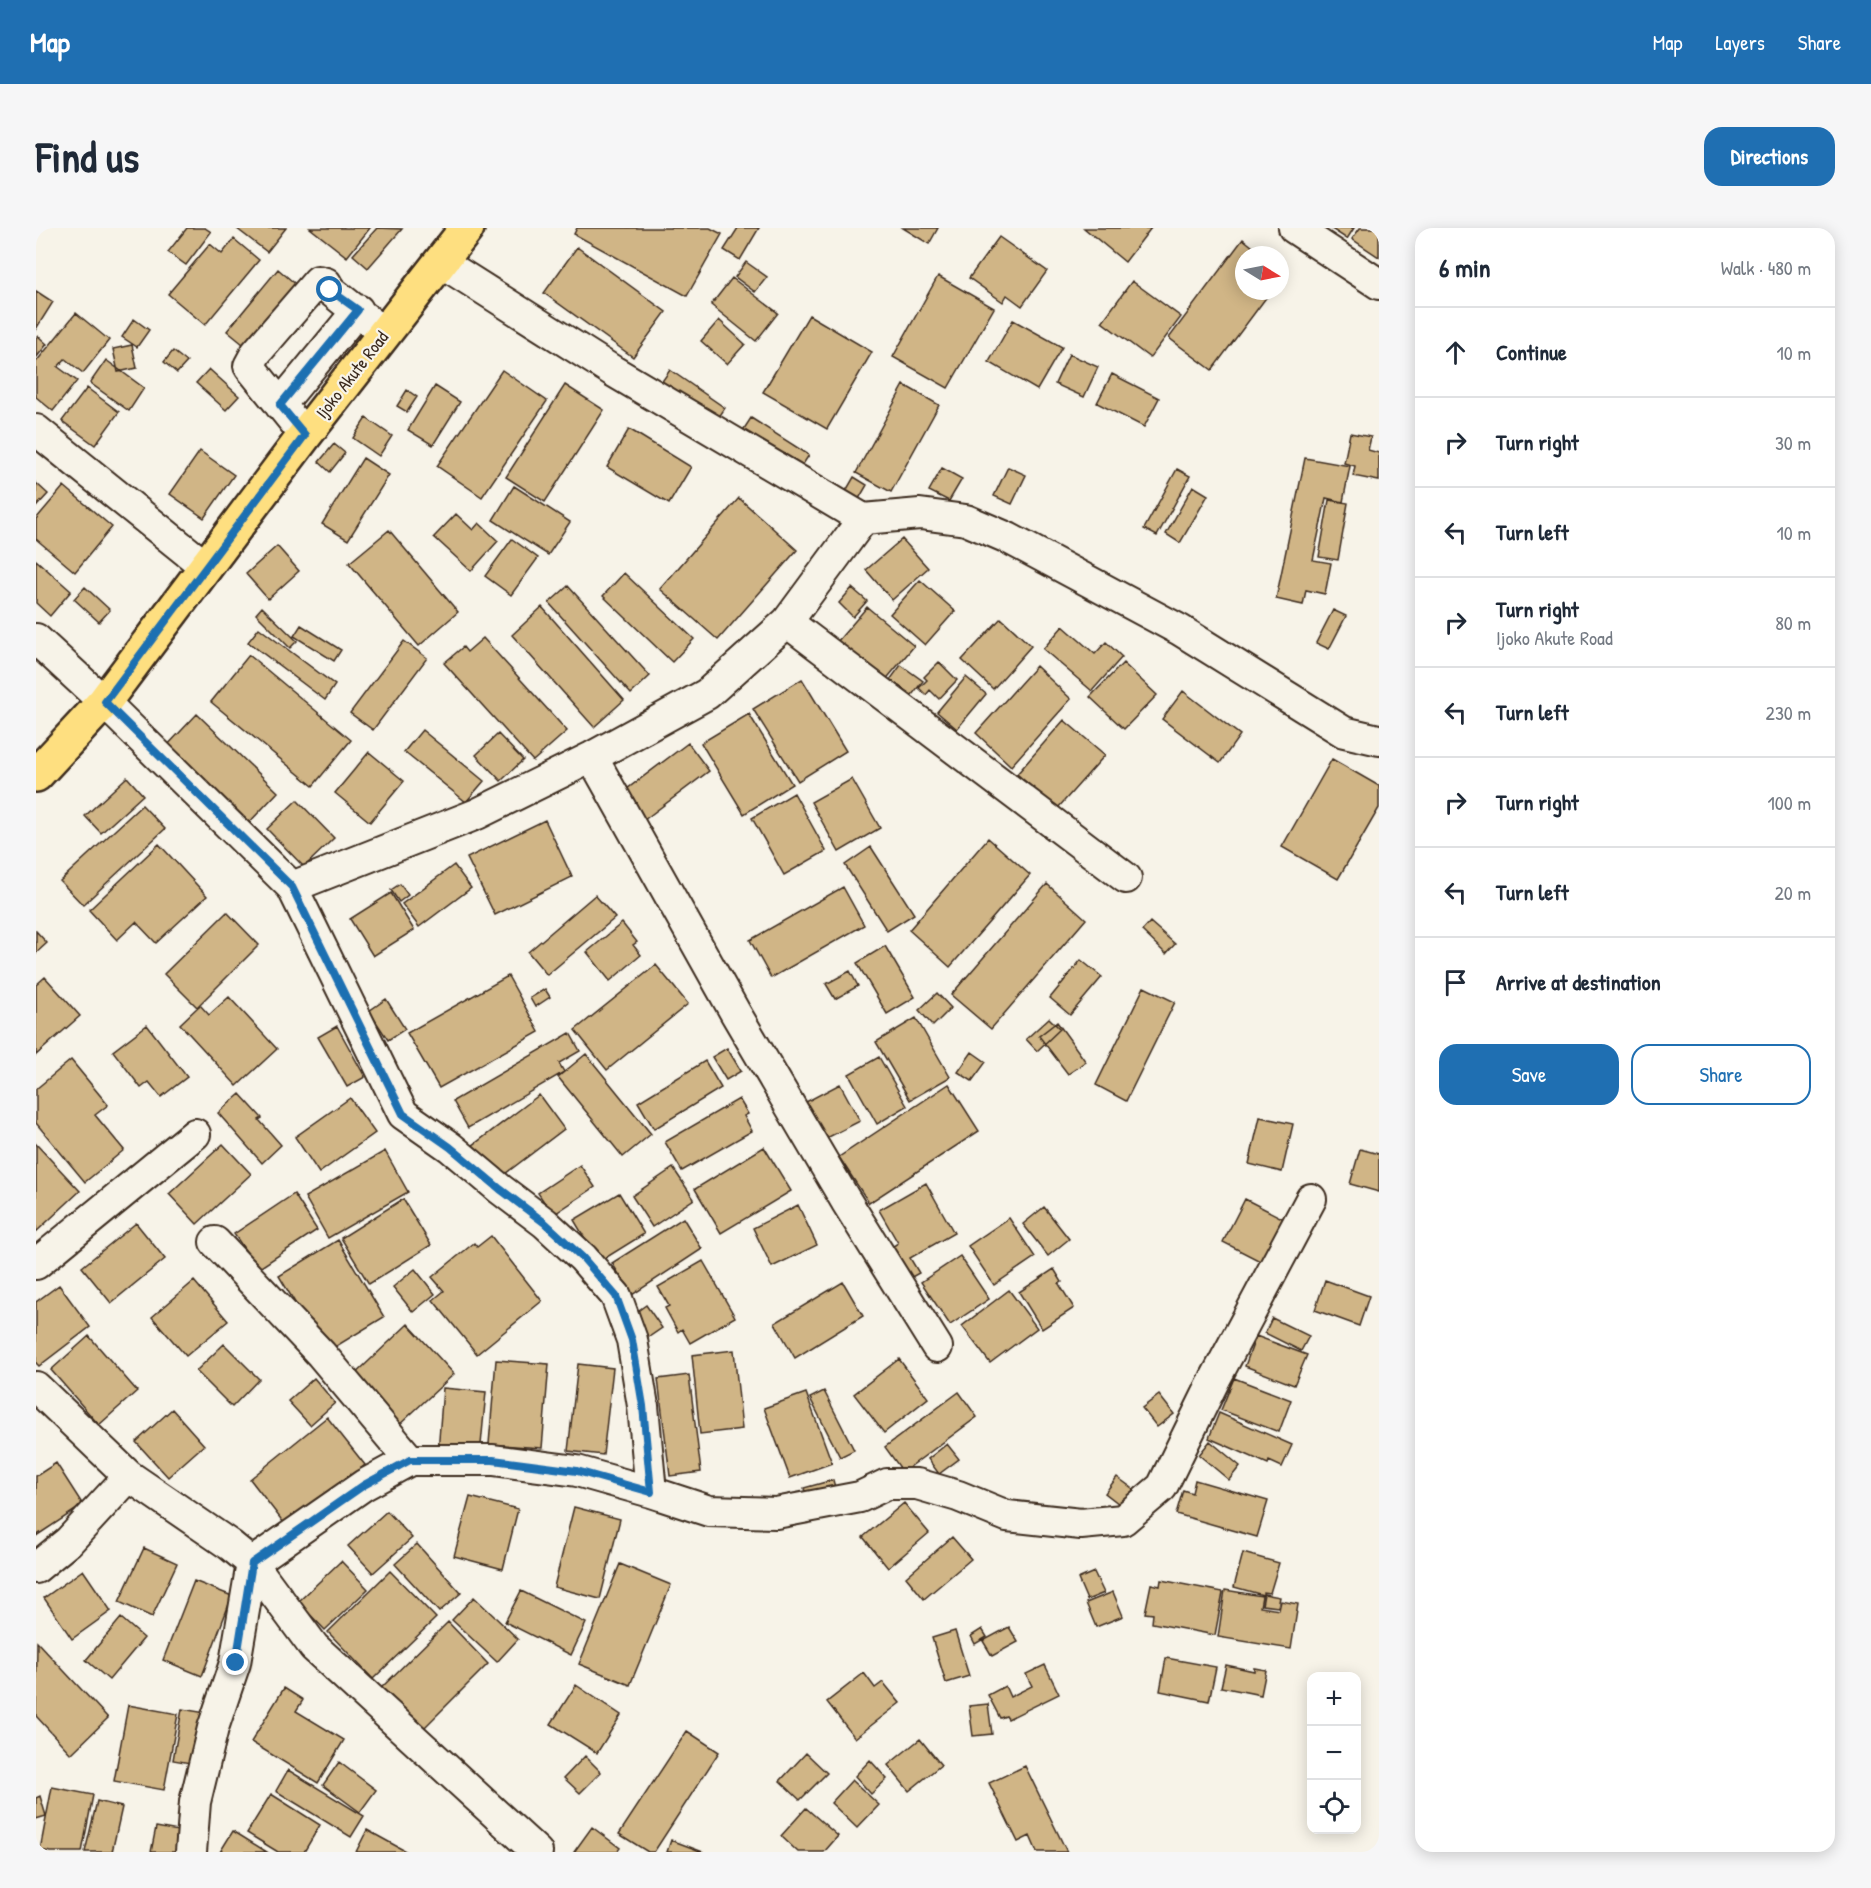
<!DOCTYPE html>
<html lang="en">
<head>
<meta charset="utf-8">
<style>
  :root { --surface:#fff; --page:#f6f6f7; --text:#1f2937; --muted:#747a83; --line:#e0e1e3; --accent:#1f6fb2 }
  body { margin:0; font-family:"Patrick Hand",sans-serif; background:var(--page); color:var(--text) }
  .controls { position:absolute; right:18px; bottom:18px; display:grid; overflow:hidden; border-radius:12px; box-shadow:0 3px 15px #0003 }
  .controls button { width:54px; height:54px; display:grid; place-items:center; padding:0; border:0; border-bottom:2px solid var(--line); background:var(--surface); color:var(--text); font:30px sans-serif }
  .compass { position:absolute; left:1199px; top:18px; width:54px; height:54px; border-radius:50%; background:var(--surface); box-shadow:0 3px 15px #0003; rotate:100deg }
  .stop { position:absolute; width:18px; height:18px; margin:-14px; border:4px solid #1f6fb2; border-radius:50%; background:#fff }
  .stop.end { background:#1f6fb2; border-color:#fff; box-shadow:0 2px 6px #0008 }
  .list { margin:0; padding:0; list-style:none }
  h2 { display:flex; justify-content:space-between; align-items:center; height:78px; margin:0; padding:0 24px; font-size:26px }
  h2 small { font-size:20px; font-weight:400; color:var(--muted) }
  .list li { display:grid; grid-template-columns:39px 1fr auto; gap:18px; align-items:center; box-sizing:border-box; height:90px; padding:0 24px; border-top:2px solid var(--line) }
  .list b { display:block; font-size:22px; white-space:nowrap }
  .list p { margin:0; font-size:20px; white-space:nowrap; color:var(--muted) }
  .list em { font-size:20px; font-style:normal; color:var(--muted) }
  .actions { display:flex; gap:12px; padding:18px 24px }
  .actions a { flex:1; padding:14px 0; border:2px solid var(--accent); border-radius:18px; text-align:center; font-size:21px; color:var(--accent) }
  .actions .main { background:var(--accent); color:#fff }
  .icon { flex:none; width:33px; height:33px; fill:none; stroke:currentColor; stroke-width:2; stroke-linecap:round; stroke-linejoin:round }
  .map { position:relative; flex:none; width:1343px; height:1624px; overflow:hidden; border-radius:18px }
  header { display:flex; align-items:center; gap:36px; box-sizing:border-box; height:84px; padding:0 30px; background:var(--accent); color:#fff }
  header strong { font-size:28px }
  nav { display:flex; gap:33px; margin-inline-start:auto; font-size:21px }
  .intro { display:flex; align-items:center; justify-content:space-between; box-sizing:border-box; height:144px; padding:0 36px }
  h1 { margin:0; font-size:42px }
  .button { padding:15px 27px; border-radius:18px; background:var(--accent); color:#fff; font-size:21px; font-weight:700 }
  main { display:flex; gap:36px; padding:0 36px }
  aside { flex:1; background:var(--surface); border-radius:18px; box-shadow:0 3px 15px #0003 }
  .map>svg:first-child { display:block }
</style>
</head>
<body>
<header>
<strong>Map</strong>
<nav><a>Map</a><a>Layers</a><a>Share</a></nav>
</header>
<div class="intro"><h1>Find us</h1><a class="button">Directions</a></div>
<main>
<div class="map">
<svg width="1343" height="1624" viewBox="0 0 1343 1624">
  <rect width="100%" height="100%" fill="#f7f3e8"/>
  <filter id="ink" filterUnits="userSpaceOnUse"><feTurbulence type="fractalNoise" baseFrequency=".0167" numOctaves="2"/><feDisplacementMap in="SourceGraphic" scale="12" xChannelSelector="R" yChannelSelector="G"/><feConvolveMatrix kernelMatrix="1 2 1 2 8 2 1 2 1" color-interpolation-filters="sRGB"/></filter>
  <g filter="url(#ink)">
    <path fill="#d0b586" stroke="#3b2a1e" stroke-width="1.5" d="M151,0h18l6,4 -25,33 -18,-13z
      M200,0h50l-19,24z
      M274,0h60l-23,29z
      M341,0l25,1 -34,39 -15,-13z
      M541,0h133l12,6 -35,62 -113,-62z
      M702,0h21l-19,32 -16,-10z
      M867,0h35l-9,16z
      M1048,0h67l-26,34z
      M1294,0h24l-7,11z
      M1324,0h19v29l-27,-18z
      M963,9l48,34 -25,35 -15,-11 -4,7 -34,-24z
      M198,11l25,21 -54,65 -37,-31 42,-50 12,10z
      M1207,11l20,16h-19v36h27l-59,79 -43,-32z
      M541,19l89,65 -33,45 -89,-64z
      M710,34l21,15 -12,15 -20,-15z
      M242,41l21,18 -50,62 -22,-18z
      M902,48l56,32 -46,80 -55,-31z
      M696,50l46,35 -22,28 -45,-36z
      M1096,53l49,36 -31,41 -48,-36z
      M0,63l17,11 -17,27z
      M40,85l33,27 -26,33 -18,-14 -7,8 19,14 -24,30 -17,-14v-35z
      M773,87l63,37 -45,77 -64,-37z
      M98,91l15,11 -12,17 -15,-10z
      M683,92l26,24 -18,20 -26,-23z
      M977,92l49,27 -25,43 -48,-28z
      M2,108l9,8 -11,14v-20z
      M96,117l5,23 -19,4 -5,-23z
      M137,123l14,11 -10,11 -13,-11z
      M1033,126l29,13 -14,30 -29,-13z
      M70,132l38,28 -15,23 -39,-28z
      M173,141l30,27 -13,14 -30,-27z
      M466,142l45,31 -65,96 -45,-31z
      M634,142l55,38 -12,18 -55,-39z
      M1076,146l47,24 -15,29 -47,-24z
      M529,157l39,25 -59,92 -39,-25z
      M868,157l35,20 -48,87 -35,-19z
      M399,158l25,16 -27,43 -25,-15z
      M51,160l32,24 -24,33 -33,-24z
      M371,162l10,7 -10,15 -10,-6z
      M330,190l26,18 -13,20 -26,-18z
      M715,190l58,37 -11,17 -58,-37z
      M593,201l62,38 -22,37 -62,-37z
      M1314,205l21,4 -3,13 11,3v28l-26,-5 2,-10 -11,-3z
      M298,216l11,9 -15,19 -11,-10z
      M164,223l34,24 -30,43 -34,-24z
      M327,230l26,17 -41,65 -26,-16z
      M1269,230l45,8 -7,36 -17,-4 -13,62 18,3 -6,31 -19,-4 -3,15 -27,-6z
      M972,239l18,8 -14,29 -18,-8z
      M906,240l20,11 -13,22 -20,-10z
      M1141,241l13,7 -33,60 -13,-7z
      M818,249l13,8 -11,19 -13,-8z
      M0,255l12,11 -12,13z
      M28,258l48,41 -37,45 -39,-33v-20z
      M478,258l56,36 -22,33 -55,-35z
      M1157,258l15,9 -28,48 -14,-9z
      M703,270l58,52 -79,90 -58,-51z
      M1293,272l19,3 -10,57 -19,-3z
      M420,286l17,16 6,-7 19,18 -27,30 -37,-34z
      M353,302l69,82 -39,34 -70,-83z
      M476,311l26,19 -27,37 -26,-19z
      M866,311l26,29 -36,32 -26,-30z
      M241,318l22,25 -31,28 -22,-25z
      M0,332l35,31 -21,25 -14,-13z
      M588,345l70,66 -22,23 -69,-66z
      M884,352l35,31 -30,34 -35,-31z
      M532,358l82,90 -19,18 -82,-91z
      M49,359l25,23 -11,12 -25,-23z
      M816,360l15,13 -14,16 -14,-14z
      M226,379l35,34 -7,7 -34,-34z
      M506,379l82,93 -30,27 -82,-92z
      M831,379l47,39 -30,36 -47,-40z
      M1297,382l13,6 -17,33 -13,-6z
      M965,390l30,28 -38,43 -31,-29z
      M265,397l40,25 -7,11 -40,-25z
      M1027,398l32,28 11,-12 16,15 -30,34 -49,-42z
      M223,400l76,57 -10,15 -77,-58z
      M447,410l84,93 -34,30 -89,-98 19,-16 4,5z
      M368,413l23,17 -54,72 -23,-17z
      M213,427l102,85 -38,46 -102,-84z
      M903,434l18,18 -18,19 -9,-9 -4,5 -7,-7 8,-8 -3,-3z
      M1087,435l34,32 -33,34 -34,-32z
      M865,437l22,16 -11,14 -22,-15z
      M1000,438l35,33 -60,67 -35,-33z
      M930,449l20,17 -29,35 -20,-17z
      M766,451l44,72 -48,30 -45,-72z
      M1147,463l57,44 -20,28 -58,-44z
      M161,486l81,78 -33,35 -81,-78z
      M713,486l43,70 -48,30 -43,-71z
      M1028,492l41,35 -48,54 -40,-35z
      M386,502l62,51 -18,21 -62,-50z
      M462,506l25,26 -22,21 -25,-26z
      M652,515l21,28 -69,52 -21,-28z
      M333,524l35,29 -34,41 -35,-29z
      M1296,531l47,27v22l-41,71 -56,-32z
      M91,549l16,18 -42,38 -16,-17z
      M816,551l28,49 -41,24 -28,-50z
      M758,565l32,58 -42,24 -32,-57z
      M261,572l37,38 -30,29 -37,-38z
      M106,577l23,24 -82,76 -23,-24z
      M509,592l27,57 -77,38 -28,-57z
      M952,610l42,37 -80,92 -41,-37z
      M123,616l48,52 -51,47 -20,-21 -19,18 -28,-30z
      M835,619l43,67 -27,17 -42,-66z
      M418,637l17,23 -52,39 -17,-23z
      M364,656l8,11 -9,7 -8,-12z
      M1011,656l39,35 -95,110 -40,-34z
      M807,659l21,38 -93,53 -21,-38z
      M355,665l23,37 -41,26 -23,-37z
      M559,667l20,23 -68,57 -19,-23z
      M191,684l32,33 -62,62 -33,-33z
      M1114,694l25,22 -9,10 -24,-23z
      M586,695l15,19 -4,3 8,10 -31,26 -23,-29z
      M0,703l11,12 -11,10z
      M849,718l30,51 -28,17 -30,-51z
      M1045,732l21,17 -32,38 -20,-17z
      M620,737l32,39 -81,66 -32,-40z
      M814,743l8,15 -23,13 -9,-15z
      M472,748l31,56 -100,56 -32,-55z
      M9,749l35,39 -44,39v-70z
      M1108,759l31,15 -49,99 -30,-16z
      M509,761l5,8 -15,10 -5,-9z
      M901,765l14,15 -18,18 -14,-16z
      M193,769l48,52 -40,37 -57,-62 20,-19 9,10z
      M350,771l19,30 -17,11 -19,-29z
      M880,790l34,59 -40,23 -34,-58z
      M1013,790l11,11 -23,22 -11,-12z
      M1021,794l29,40 -18,12 -29,-38z
      M111,797l40,52 -26,20 -12,-15 -8,6 -28,-37z
      M301,798l28,51 -18,10 -29,-50z
      M534,805l10,18 -21,12 5,9 -96,56 -15,-27z
      M691,820l14,23 -15,9 -14,-23z
      M936,824l14,10 -14,19 -14,-9z
      M550,826l65,80 -28,23 -65,-80z
      M843,829l28,49 -30,18 -28,-50z
      M35,832l37,45 -13,10 29,35 -39,32 -49,-59v-34z
      M669,833l16,27 -67,41 -16,-27z
      M804,856l20,37 -39,20 -19,-37z
      M913,856l30,47 -110,72 -30,-46z
      M204,866l22,24 -3,2 22,25 -19,18 -44,-50z
      M503,867l25,34 -71,54 -25,-34z
      M314,870l25,35 -56,40 -24,-36z
      M703,871l9,15 -4,2 8,15 -70,40 -17,-29z
      M1224,889l33,7 -11,48 -33,-8z
      M0,916l44,47 -44,41z
      M187,916l28,30 -54,50 -28,-30z
      M728,919l27,44 -70,42 -26,-44z
      M1324,921l19,5v38l-29,-8z
      M349,923l23,41 -80,46 -23,-41z
      M544,937l15,22 -42,28 -15,-22z
      M637,940l21,31 -42,28 -20,-31z
      M890,955l28,50 -44,25 9,15 -18,10 -17,-31 14,-9 -19,-33z
      M583,965l25,41 -45,28 -25,-42z
      M258,966l23,36 -59,39 -24,-35z
      M367,971l28,46 -62,39 -28,-46z
      M1209,971l39,20 -22,43 -39,-20z
      M762,977l19,40 -45,22 -19,-39z
      M1008,979l25,32 -21,17 -25,-32z
      M647,990l19,31 -70,46 -20,-32z
      M973,990l26,39 -41,28 -26,-39z
      M100,995l29,36 -54,44 -29,-36z
      M455,1008l51,65 -65,53 -44,-54 11,-9 -12,-14 42,-34 3,4z
      M302,1012l46,77 -59,36 -46,-77z
      M924,1028l29,43 -39,26 -29,-43z
      M667,1033l32,56 -45,26 -8,-14 -4,3 -13,-24 4,-2 -11,-19z
      M379,1041l20,25 -22,18 -20,-25z
      M1018,1041l8,13 -3,2 15,24 -32,21 -23,-37z
      M1289,1052l44,16 -10,30 -44,-16z
      M158,1053l34,40 -42,35 -34,-39z
      M807,1054l20,34 -68,42 -20,-35z
      M23,1057l31,42 -51,39 -3,-3v-61z
      M973,1062l28,38 -47,35 -28,-37z
      M610,1077l16,23 -19,13 -15,-23z
      M1236,1090l37,18 -8,15 -36,-18z
      M372,1096l46,50 -56,52 -46,-49z
      M53,1108l48,55 -38,34 -48,-55z
      M1220,1108l51,19 -13,30 -49,-19z
      M188,1116l35,35 -27,28 -36,-36z
      M698,1122l8,79 -42,5 -8,-79z
      M863,1131l29,39 -44,35 -30,-39z
      M460,1132l53,4 -7,84 -53,-4z
      M542,1136l35,4 -10,87 -35,-4z
      M653,1147l12,97 -31,4 -12,-97z
      M278,1150l21,25 -25,22 -22,-24z
      M1198,1150l57,22 -12,32 -58,-22z
      M407,1160l43,4 -6,63 -42,-4z
      M788,1163l30,59 -14,7 -30,-59z
      M923,1164l18,25 -74,55 -18,-25z
      M770,1165l26,70 -42,15 -26,-70z
      M1123,1167l15,19 -17,13 -15,-19z
      M136,1181l32,36 -36,32 -32,-35z
      M1183,1185l73,32 -10,22 -13,-6 -1,3 -59,-26z
      M291,1189l38,48 -78,62 -37,-48z
      M1174,1213l30,25 -11,14 -30,-25z
      M911,1216l12,15 -20,15 -11,-15z
      M20,1235l27,42 -47,31v-60z
      M1081,1249l19,14 -13,16 -18,-14z
      M797,1252l4,15 -29,8 -4,-15z
      M1159,1252l73,21 -11,36 -81,-23 7,-24 9,3z
      M434,1269l48,12 -15,60 -49,-13z
      M868,1275l25,30 -41,35 -25,-31z
      M538,1279l46,12 -20,80 -46,-12z
      M351,1283l25,27 -39,35 -25,-27z
      M916,1309l19,22 -47,40 -18,-22z
      M381,1316l44,49 -22,19 -44,-48z
      M108,1320l33,15 -25,54 -33,-15z
      M1207,1325l36,10 -9,30 -7,-1v3l-29,-8z
      M305,1333l27,28 -43,41 -27,-28z
      M584,1336l51,21 -41,100 -51,-21z
      M47,1342l28,41 -39,28 -28,-41z
      M354,1343l46,47 -63,61 -45,-47z
      M1058,1344l10,21 -17,7 -9,-21z
      M1125,1352l62,12 -8,43 -63,-12 1,-9 -8,-1 6,-29 9,2z
      M158,1353l38,15 -30,80 -39,-16z
      M1189,1362l37,6 -2,11 19,3 2,-9 17,3 -7,45 -73,-12z
      M485,1363l65,32 -15,32 -66,-33z
      M1077,1364l10,24 -27,11 -10,-24z
      M1228,1366l16,3 -2,10 -16,-2z
      M438,1369l44,42 -21,23 -45,-42z
      M85,1390l23,20 -35,42 -23,-20z
      M412,1394l40,42 -67,67 -41,-42z
      M973,1399l9,15 -26,14 -9,-15z
      M946,1401l5,8 -12,7 -4,-8z
      M919,1403l14,45 -23,7 -14,-45z
      M1,1414l71,76 -37,36 -35,-38z
      M1130,1430l50,9 -7,34 -49,-10z
      M1009,1437l14,29 -51,25 -2,-3 -6,2 -12,-23 17,-9 5,11 22,-11 -6,-12z
      M1190,1437l28,6v-3l12,2 -5,25 -40,-8z
      M828,1445l11,15 8,-6 17,21 -45,35 -28,-36z
      M540,1457l45,30 -24,38 -46,-29z
      M248,1460l19,12 -7,11 48,29 -26,43 -67,-41z
      M952,1476l4,30 -19,2 -4,-30z
      M92,1477l50,9 -14,76 -50,-9z
      M146,1481l24,4 -10,51 -23,-4z
      M651,1503l32,21 -65,100h-6l-29,-18z
      M884,1511l21,26 -32,26 -21,-26z
      M770,1525l21,20 -27,27 -20,-19z
      M549,1528l16,16 -21,21 -16,-15z
      M834,1532l17,19 -16,15 -16,-18z
      M303,1534l37,28 -16,22 -37,-27z
      M989,1538l42,86h-30l-7,-16 -12,6 -29,-59z
      M252,1542l76,46 -13,21 -75,-46z
      M816,1552l27,25 -22,23 -26,-25z
      M16,1559l41,8 -11,57h-31l-11,-2z
      M235,1566l49,31 -16,27h-26l-31,-19z
      M4,1568l6,20 -10,3v-21z
      M61,1573l25,6 -10,45h-27z
      M770,1580l32,28 -14,16h-26l-17,-16z
      M120,1599l28,5 -4,20h-29z
      M556,1599l28,21 -3,4h-43z
      M331,1602l40,22h-51z
      M197,1603l34,21h-47z
      M635,1612l32,12h-36z"/>
    <g fill="none" stroke-linecap="round" stroke-linejoin="round">
      <g stroke="#3b2a1e" stroke-width="34">
        <path id="minor" d="M1258,0l85,56
          M405,34l172,109 250,148 57,-5 46,6 42,18 172,92 164,102 35,8
          M244,177l78,-95
          M0,202l170,137
          M269,207l-56,-69 7,-13 62,-72 8,2 4,7 54,43
          M751,394l339,256
          M0,411l68,63 188,185 111,227 47,33 50,42 45,34 38,35 33,38 16,44 11,66 8,86
          M556,529l144,257 110,187 91,146
          M256,659l185,-73 115,-57 115,-63 80,-72 76,-103
          M179,1014l106,112 89,106
          M0,1036l159,-130
          M0,1159l93,89 101,69 22,18 62,84 223,205
          M0,1340l33,-27 60,-65
          M155,1624l4,-50 18,-74 22,-65 17,-100 112,-78 46,-25h83l84,11 74,21 58,19 67,2 84,-16 27,-13h30l41,12 49,20 74,8 42,-4 39,-33 53,-108 96,-180"/>
      </g>
      <g stroke="#3b2a1e" stroke-width="38">
        <path id="major" d="M0,547l68,-73 201,-267 162,-207"/>
      </g>
      <use href="#minor" stroke="#f7f3e8" stroke-width="30"/>
      <use href="#major" stroke="#fedf80" stroke-width="33"/>
    </g>
  </g>
  <g fill="none" stroke-linecap="round" stroke-linejoin="round" filter="url(#ink)">
    <path stroke="#1f6fb2" stroke-width="8" d="M200,1435l16,-100 112,-78 46,-25h83l84,11 74,21 -8,-86 -11,-66 -16,-44 -33,-38 -38,-35 -45,-34 -50,-42 -47,-33 -111,-227 -187,-185 200,-267 -25,-30 78,-95 -28,-20"/>
  </g>
  <g text-anchor="middle" stroke-width="4.5" stroke-linejoin="round" paint-order="stroke">
    <g font-size="18" fill="#3b2a1e" stroke="#f7f3e8">
      <text transform="translate(316 147) rotate(-52)" y="6">Ijoko Akute Road</text>
    </g>
  </g>
</svg>
<div class="controls">
<button>+</button>
<button>−</button>
<button><svg class="icon" aria-label="locate" viewBox="0 0 24 24"><circle cx="12" cy="12" r="6"/><path d="M12 2v4M12 18v4M2 12h4M18 12h4"/></svg></button>
</div>
<svg class="compass" viewBox="-18 -18 36 36"><path d="M0-13l5 13h-10z" fill="#e53935"/><path d="M0 13l5-13h-10z" fill="#747a83"/></svg>
<div class="stop" style="left:294px;top:62px"></div>
<div class="stop end" style="left:200px;top:1435px"></div>
</div>
<aside>
<h2>6 min<small>Walk · 480 m</small></h2>
<ul class="list">
<li><svg class="icon" aria-label="ahead" viewBox="0 0 24 24"><path d="M12 20V5M6 11l6-6 6 6"/></svg><div><b>Continue</b></div><em>10 m</em></li>
<li><svg class="icon" aria-label="right" viewBox="0 0 24 24"><path d="M7 20v-9h11M14 6l5 5-5 5"/></svg><div><b>Turn right</b></div><em>30 m</em></li>
<li><svg class="icon" aria-label="left" viewBox="0 0 24 24"><path d="M17 20v-9H6M10 6l-5 5 5 5"/></svg><div><b>Turn left</b></div><em>10 m</em></li>
<li><svg class="icon" aria-label="right" viewBox="0 0 24 24"><path d="M7 20v-9h11M14 6l5 5-5 5"/></svg><div><b>Turn right</b><p>Ijoko Akute Road</p></div><em>80 m</em></li>
<li><svg class="icon" aria-label="left" viewBox="0 0 24 24"><path d="M17 20v-9H6M10 6l-5 5 5 5"/></svg><div><b>Turn left</b></div><em>230 m</em></li>
<li><svg class="icon" aria-label="right" viewBox="0 0 24 24"><path d="M7 20v-9h11M14 6l5 5-5 5"/></svg><div><b>Turn right</b></div><em>100 m</em></li>
<li><svg class="icon" aria-label="left" viewBox="0 0 24 24"><path d="M17 20v-9H6M10 6l-5 5 5 5"/></svg><div><b>Turn left</b></div><em>20 m</em></li>
<li><svg class="icon" aria-label="arrive" viewBox="0 0 24 24"><path d="M6 21V4h12l-3 4 3 4H6"/></svg><div><b>Arrive at destination</b></div></li>
</ul>
<div class="actions"><a class="main">Save</a><a>Share</a></div>
</aside>
</main>
</body>
</html>
